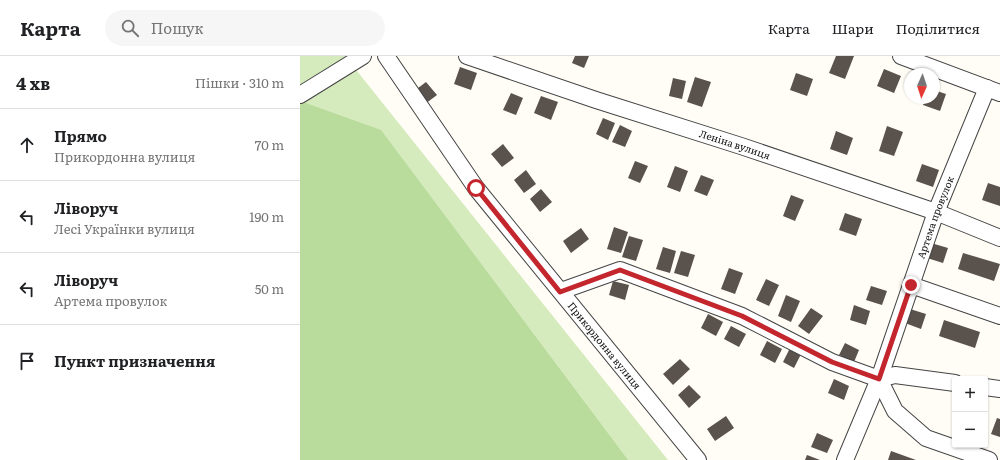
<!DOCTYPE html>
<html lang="uk">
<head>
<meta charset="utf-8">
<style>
  :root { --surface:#fff; --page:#f6f6f6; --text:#202124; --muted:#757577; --line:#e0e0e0 }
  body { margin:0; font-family:Literata,serif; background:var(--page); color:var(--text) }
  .controls { position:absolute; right:12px; bottom:12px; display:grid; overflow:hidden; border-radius:4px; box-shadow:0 1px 3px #0004 }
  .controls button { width:36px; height:36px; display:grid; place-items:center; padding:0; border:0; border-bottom:1px solid var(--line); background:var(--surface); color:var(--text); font:20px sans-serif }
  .compass { position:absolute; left:604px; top:12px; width:36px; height:36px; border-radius:50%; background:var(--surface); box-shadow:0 1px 3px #0004; rotate:183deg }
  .stop { position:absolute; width:12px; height:12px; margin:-9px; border:3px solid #c4262e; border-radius:50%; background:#fff }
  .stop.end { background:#c4262e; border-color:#fff; box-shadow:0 1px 4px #0008 }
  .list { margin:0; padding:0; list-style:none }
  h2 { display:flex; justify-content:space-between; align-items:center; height:52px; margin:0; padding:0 16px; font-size:17px }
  h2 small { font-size:13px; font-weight:400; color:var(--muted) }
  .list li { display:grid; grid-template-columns:26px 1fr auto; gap:12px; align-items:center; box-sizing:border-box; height:72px; padding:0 16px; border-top:1px solid var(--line) }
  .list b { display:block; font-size:15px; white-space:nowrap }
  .list p { margin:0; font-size:13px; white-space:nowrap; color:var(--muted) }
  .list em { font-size:13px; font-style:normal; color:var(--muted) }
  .icon { flex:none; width:22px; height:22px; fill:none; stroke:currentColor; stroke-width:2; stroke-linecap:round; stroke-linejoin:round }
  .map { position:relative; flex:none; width:700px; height:404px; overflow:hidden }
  header { display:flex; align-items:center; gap:24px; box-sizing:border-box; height:56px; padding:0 20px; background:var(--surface); border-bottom:1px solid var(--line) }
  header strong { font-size:19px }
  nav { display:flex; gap:22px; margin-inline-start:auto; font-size:14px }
  .search { width:280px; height:36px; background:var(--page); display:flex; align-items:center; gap:10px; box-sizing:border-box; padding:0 14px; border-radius:22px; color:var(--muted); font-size:15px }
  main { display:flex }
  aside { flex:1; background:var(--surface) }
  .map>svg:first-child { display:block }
</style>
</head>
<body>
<header>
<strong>Карта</strong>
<div class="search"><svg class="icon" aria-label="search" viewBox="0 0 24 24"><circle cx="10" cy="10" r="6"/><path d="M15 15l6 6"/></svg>Пошук</div>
<nav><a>Карта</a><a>Шари</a><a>Поділитися</a></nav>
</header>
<main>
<aside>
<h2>4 хв<small>Пішки · 310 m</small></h2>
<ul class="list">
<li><svg class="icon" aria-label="ahead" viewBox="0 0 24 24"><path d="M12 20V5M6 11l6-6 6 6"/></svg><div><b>Прямо</b><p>Прикордонна вулиця</p></div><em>70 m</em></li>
<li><svg class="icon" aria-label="left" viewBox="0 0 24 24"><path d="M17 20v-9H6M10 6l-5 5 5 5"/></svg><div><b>Ліворуч</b><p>Лесі Українки вулиця</p></div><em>190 m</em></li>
<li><svg class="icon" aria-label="left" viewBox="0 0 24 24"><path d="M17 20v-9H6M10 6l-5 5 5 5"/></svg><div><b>Ліворуч</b><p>Артема провулок</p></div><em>50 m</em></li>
<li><svg class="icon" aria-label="arrive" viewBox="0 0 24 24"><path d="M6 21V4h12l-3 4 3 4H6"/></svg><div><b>Пункт призначення</b></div></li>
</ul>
</aside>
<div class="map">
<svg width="700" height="404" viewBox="0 0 700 404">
  <rect width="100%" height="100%" fill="#fffdf5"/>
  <path fill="#d5ebbd" d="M0,0h45l323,404h-368z"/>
  <path fill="#b9dc9c" d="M0,45l81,29 247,330h-328z"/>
  <path fill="#5a524d" d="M275,0h14l-5,12 -12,-5z
    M536,0h18l-9,23 -16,-6z
    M160,11l17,6 -6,17 -17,-6z
    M584,13l17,7 -7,17 -17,-7z
    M496,17l17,6 -6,17 -17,-6z
    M395,21l16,5 -9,25 -15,-5z
    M373,22l13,3 -4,18 -13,-3z
    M126,26l11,13 -12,9 -11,-13z
    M634,34l12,4 -6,17 -17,-6 3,-7h8z
    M211,37l12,5 -7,17 -13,-5z
    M241,40l17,6 -7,18 -17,-7z
    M303,62l12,5 -7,17 -12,-6z
    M320,69l12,6 -7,16 -13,-5z
    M587,70l16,6 -9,24 -15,-5z
    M536,75l17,7 -6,17 -17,-6z
    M203,88l11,14 -12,9 -11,-13z
    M335,105l13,5 -8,17 -12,-5z
    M622,108l17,6 -6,17 -17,-6z
    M375,110l13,5 -8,21 -13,-5z
    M226,114l10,14 -12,9 -10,-13z
    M401,119l13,5 -7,16 -13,-5z
    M688,127l12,4v19l-18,-6z
    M241,133l11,13 -12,10 -10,-13z
    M491,139l13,5 -9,21 -12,-5z
    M545,157l17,6 -6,17 -17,-6z
    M314,171l14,5 -7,21 -14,-4z
    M281,172l8,11 -18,14 -8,-12z
    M329,180l14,4 -7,21 -14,-4z
    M631,187l17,5 -5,15 -16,-5z
    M363,191l13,4 -6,22 -14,-4z
    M381,195l14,4 -7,22 -14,-4z
    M663,197l37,11 -6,17 -36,-12z
    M429,212l14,5 -8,21 -14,-5z
    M466,223l13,6 -10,21 -13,-6z
    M313,225l16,4 -4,15 -16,-5z
    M571,230l16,5 -5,14 -16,-5z
    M486,239l14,6 -9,21 -13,-6z
    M554,249l16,6 -4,14 -16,-5z
    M511,252l12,8 -14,18 -11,-8z
    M610,253l16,5 -5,15 -16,-6z
    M408,258l15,8 -7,14 -15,-8z
    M644,264l36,12 -5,16 -36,-12z
    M431,270l15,8 -7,13 -15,-8z
    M467,285l15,8 -7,14 -15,-8z
    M545,287l14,7 -5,12 -15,-7z
    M490,292l11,6 -7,14 -11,-6z
    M380,303l10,10 -17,16 -10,-11z
    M534,323l15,7 -5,14 -16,-7z
    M389,329l12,12 -12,11 -11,-13z
    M426,360l8,12 -19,13 -8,-12z
    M697,362l3,1v18l-9,-3z
    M517,377l16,7 -6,13 -16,-6z
    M591,395l25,9h-28z
    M507,399l13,5h-15z"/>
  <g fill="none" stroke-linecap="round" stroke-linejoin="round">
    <g stroke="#444" stroke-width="18">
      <g id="minor">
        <path id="s1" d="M86,0l90,132 222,272"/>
        <path id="s2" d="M167,0l129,44 145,46 195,66 64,26"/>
        <path d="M601,0l99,37"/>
        <path d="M0,39l63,-39"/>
        <path d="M611,229l89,31"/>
        <path d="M261,235l59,-21 122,46 90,46 47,17 16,-4 60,8"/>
        <path d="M579,323l16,32 31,27 63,22"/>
        <path d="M685,331l15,2"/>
        <path id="s3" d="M545,404l34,-81 57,-167 51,-124"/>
      </g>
    </g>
    <use href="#minor" stroke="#fff" stroke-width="16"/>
  </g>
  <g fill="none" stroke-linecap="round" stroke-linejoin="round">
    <path stroke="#c4262e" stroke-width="5" d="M176,132l84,104 60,-22 122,46 90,46 47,17 32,-94"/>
  </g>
  <g text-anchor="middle" stroke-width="4" stroke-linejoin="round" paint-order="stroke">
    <g font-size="10" fill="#111" stroke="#fff">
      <text dy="4" stroke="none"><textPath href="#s2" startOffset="282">Леніна вулиця</textPath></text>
      <text dy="4" stroke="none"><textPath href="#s3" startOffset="259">Артема провулок</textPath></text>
      <text dy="4" stroke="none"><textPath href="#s1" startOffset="363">Прикордонна вулиця</textPath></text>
    </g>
  </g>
</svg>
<div class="controls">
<button>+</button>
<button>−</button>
</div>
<svg class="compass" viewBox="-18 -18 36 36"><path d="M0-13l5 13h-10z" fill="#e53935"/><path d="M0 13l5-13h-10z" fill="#757577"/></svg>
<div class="stop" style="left:176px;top:132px"></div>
<div class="stop end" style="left:611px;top:229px"></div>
</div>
</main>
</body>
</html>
